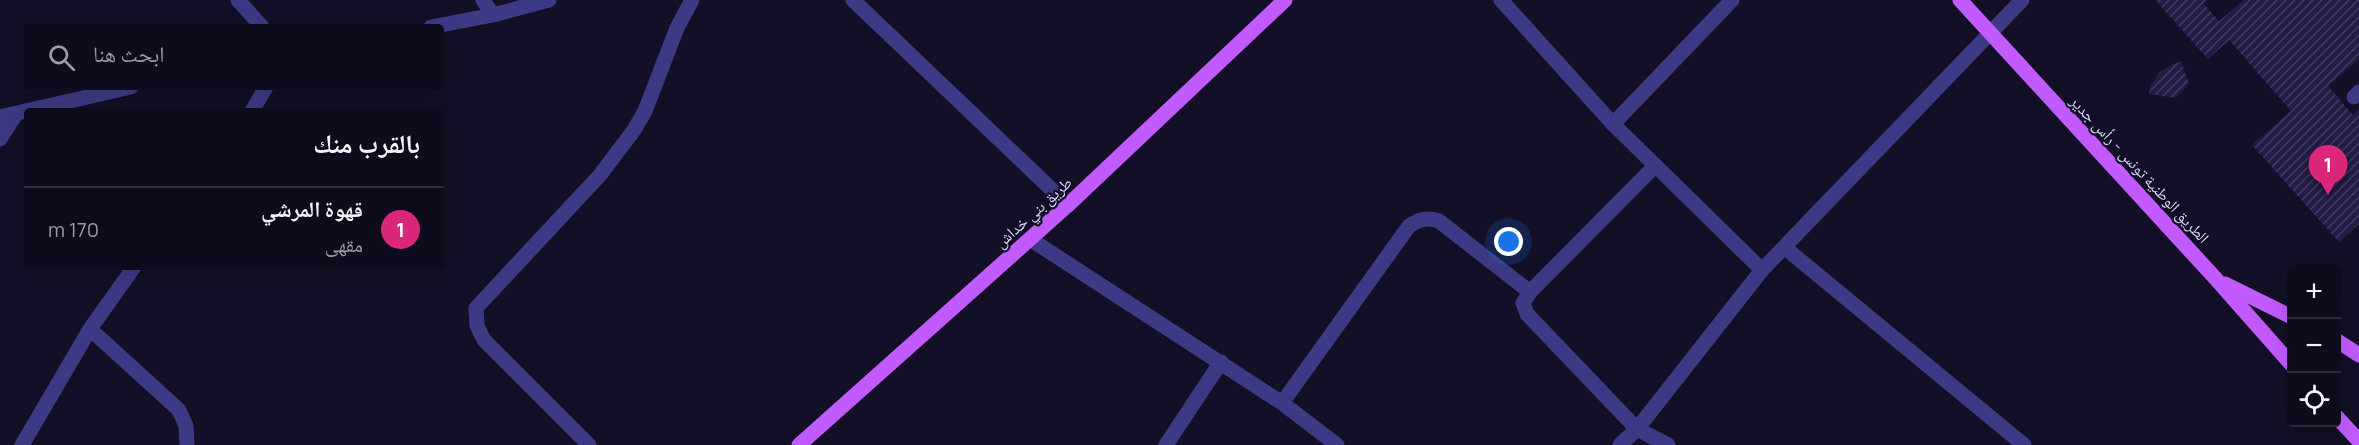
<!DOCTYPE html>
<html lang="ar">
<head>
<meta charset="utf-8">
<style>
  :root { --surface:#0e0b1c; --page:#171425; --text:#f1f3f6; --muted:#9b9ba3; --line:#2e2b3b; --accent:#db2777 }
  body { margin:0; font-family:Manrope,"Noto Naskh Arabic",sans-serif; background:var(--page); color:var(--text); direction:rtl }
  .controls { position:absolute; right:18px; bottom:18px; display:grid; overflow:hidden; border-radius:6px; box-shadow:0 6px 24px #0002 }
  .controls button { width:54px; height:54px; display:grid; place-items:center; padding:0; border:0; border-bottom:2px solid var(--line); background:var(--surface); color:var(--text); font:30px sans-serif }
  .you { position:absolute; left:1509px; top:242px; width:21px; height:21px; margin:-15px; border:4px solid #fff; border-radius:50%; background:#1a73e8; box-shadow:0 0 0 9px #1a73e833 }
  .badge { display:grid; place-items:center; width:39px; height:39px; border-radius:50%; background:var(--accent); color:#fff; font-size:20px; font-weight:700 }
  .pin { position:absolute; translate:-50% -50px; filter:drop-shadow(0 2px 3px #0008) }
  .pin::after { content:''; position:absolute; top:32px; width:21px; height:18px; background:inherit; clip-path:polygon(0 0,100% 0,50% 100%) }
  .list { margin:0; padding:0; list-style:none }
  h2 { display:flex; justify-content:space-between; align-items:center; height:78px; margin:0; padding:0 24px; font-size:26px }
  h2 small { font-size:20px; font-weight:400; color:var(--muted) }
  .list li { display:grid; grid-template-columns:39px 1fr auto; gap:18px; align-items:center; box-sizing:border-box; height:84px; padding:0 24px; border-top:2px solid var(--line) }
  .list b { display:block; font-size:22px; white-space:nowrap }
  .list p { margin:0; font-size:20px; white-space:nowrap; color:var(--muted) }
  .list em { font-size:20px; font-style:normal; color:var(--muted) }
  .icon { flex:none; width:33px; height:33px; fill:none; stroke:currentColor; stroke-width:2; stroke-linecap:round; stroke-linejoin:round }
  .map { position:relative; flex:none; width:2359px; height:445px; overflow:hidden; direction:ltr }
  .search { position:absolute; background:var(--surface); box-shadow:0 6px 24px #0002; left:24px; top:24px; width:420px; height:66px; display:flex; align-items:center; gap:15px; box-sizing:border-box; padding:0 21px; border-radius:6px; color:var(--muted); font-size:22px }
  .panel { position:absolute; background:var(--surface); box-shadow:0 6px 24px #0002; left:24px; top:108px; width:420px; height:162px; border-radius:6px; direction:rtl }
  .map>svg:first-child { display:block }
</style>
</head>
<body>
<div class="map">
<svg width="2359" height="445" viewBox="0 0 2359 445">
  <defs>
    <pattern id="building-hatch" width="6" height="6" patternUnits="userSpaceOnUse" patternTransform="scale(1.5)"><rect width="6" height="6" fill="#241b47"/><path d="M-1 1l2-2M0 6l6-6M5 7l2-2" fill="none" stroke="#433b63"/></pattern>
  </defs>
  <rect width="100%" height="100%" fill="#130f26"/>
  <path fill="url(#building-hatch)" d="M2155,0h53l-4,4 15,17 25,-21h115v59l-31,27 25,29 6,-6v115l-20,18 -87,-97 39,-34 -62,-71 -21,19z
    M2181,62l8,21 -13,15 -27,-4 1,-8 9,-13 14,-9z"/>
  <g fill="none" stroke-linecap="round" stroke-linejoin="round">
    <path stroke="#3d3a85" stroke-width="15" d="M238,0l24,27
      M483,0l10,15
      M853,0l215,205
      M1501,0l112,124 149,146
      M431,27l62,-12 56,-15
      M2354,97l5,-5
      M252,111l14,-24
      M0,117l131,-30
      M1613,124l119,-124
      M0,139l16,-25
      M1655,166l-125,126 -7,11 4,11 110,115 31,16
      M1030,239l252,164 55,42
      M1784,247l240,198
      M90,329l89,81 7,16 1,19
      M1282,403l127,-177c11,-7 17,-9 30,-5l91,71
      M22,445l68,-116 44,-62
      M589,445l-105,-105 -7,-14 -1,-18 124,-133 34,-45 11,-19 32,-83 15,-28
      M1166,445l55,-83
      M1620,445l17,-16 125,-159 260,-270"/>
    <path stroke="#c25bff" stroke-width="15" d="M1960,0l256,279 76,86
      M2225,284l67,33
      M2336,340l23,15
      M2336,416l23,25
      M799,445l269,-240 217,-205"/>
  </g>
  <g text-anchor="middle" stroke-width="4.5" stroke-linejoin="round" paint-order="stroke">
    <g font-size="16" fill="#d9d4ff" stroke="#130f26">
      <text transform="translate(2140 169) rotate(47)" y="6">الطريق الوطنية تونس - رأس جدير</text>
      <text transform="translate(1033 212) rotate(-42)" y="6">طريق بني خداش</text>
    </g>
  </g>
</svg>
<div class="controls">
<button>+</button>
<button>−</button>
<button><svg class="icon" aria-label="locate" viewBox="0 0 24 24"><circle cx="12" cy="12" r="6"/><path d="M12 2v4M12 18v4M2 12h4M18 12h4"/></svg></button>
</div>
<div class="you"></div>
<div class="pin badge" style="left:2328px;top:195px">1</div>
<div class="search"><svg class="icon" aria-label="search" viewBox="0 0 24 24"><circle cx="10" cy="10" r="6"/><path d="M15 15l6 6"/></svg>ابحث هنا</div>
<section class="panel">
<h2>بالقرب منك<small></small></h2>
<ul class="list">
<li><span class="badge">1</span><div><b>قهوة المرشي</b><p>مقهى</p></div><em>170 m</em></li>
</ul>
</section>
</div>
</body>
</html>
